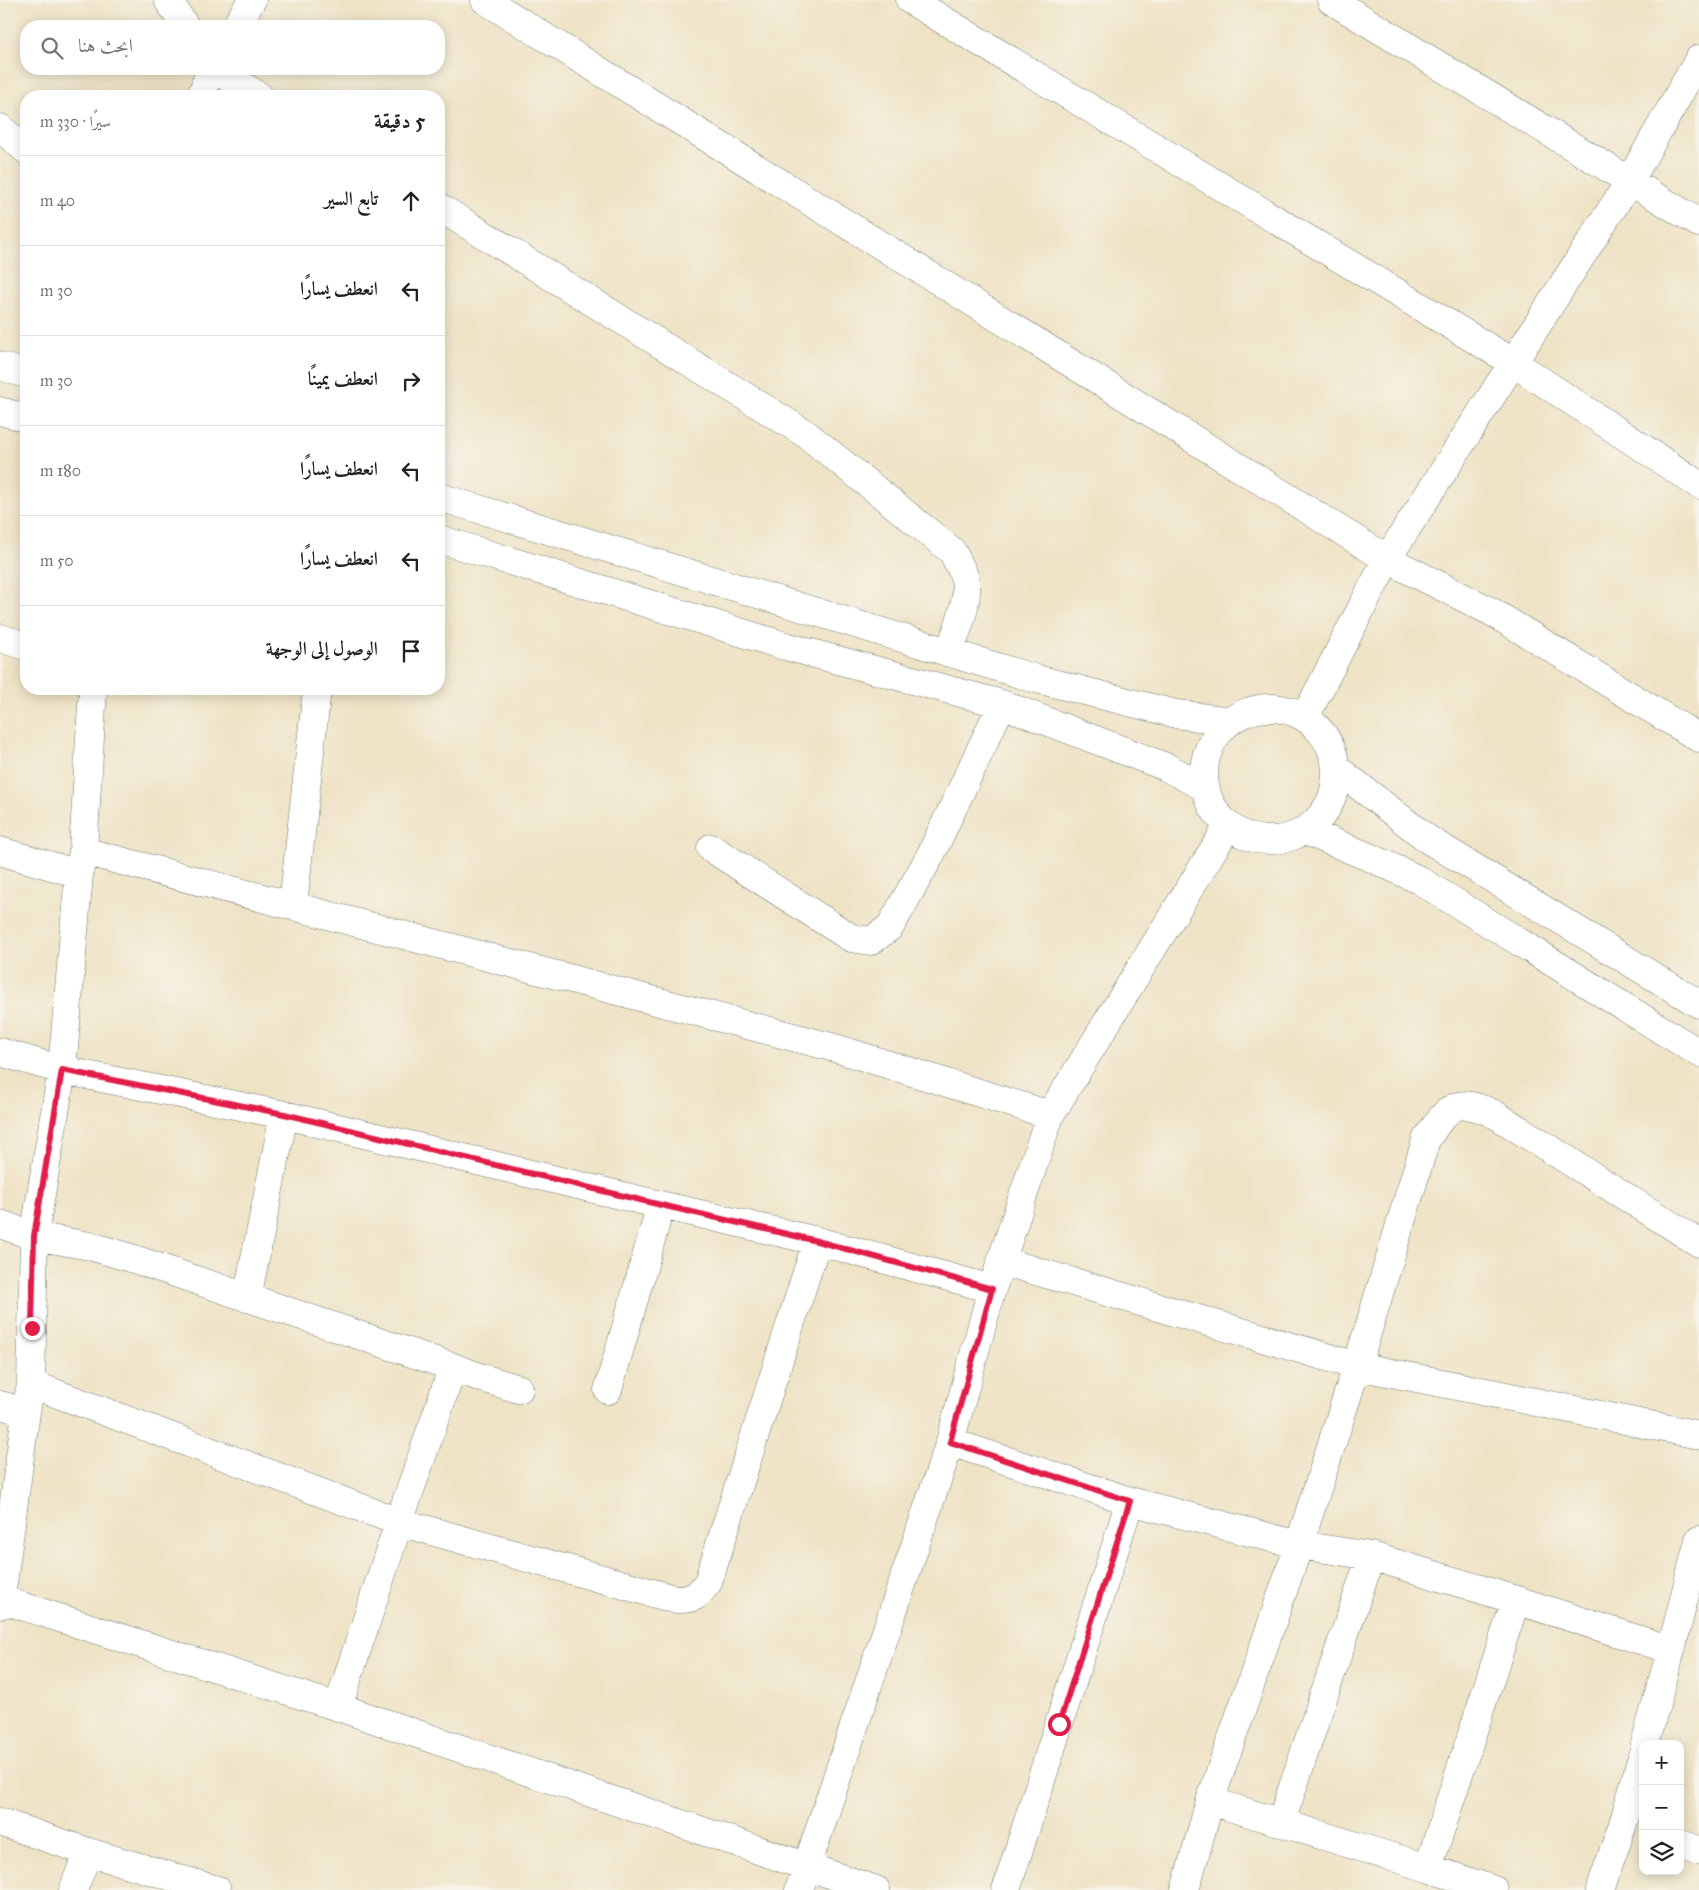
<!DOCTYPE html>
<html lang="ar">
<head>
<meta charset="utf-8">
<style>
  :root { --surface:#fff; --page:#f2f2f2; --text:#222; --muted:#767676; --line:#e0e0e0 }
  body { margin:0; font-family:"IM FELL Great Primer",Amiri,serif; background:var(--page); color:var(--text); direction:rtl }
  .controls { position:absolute; right:15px; bottom:15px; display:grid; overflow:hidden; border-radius:10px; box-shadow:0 2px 12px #0003 }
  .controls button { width:45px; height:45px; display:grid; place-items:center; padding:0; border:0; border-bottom:1px solid var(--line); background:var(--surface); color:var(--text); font:25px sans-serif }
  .stop { position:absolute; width:15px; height:15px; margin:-11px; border:4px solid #e11d48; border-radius:50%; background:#fff }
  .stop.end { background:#e11d48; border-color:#fff; box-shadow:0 1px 5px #0008 }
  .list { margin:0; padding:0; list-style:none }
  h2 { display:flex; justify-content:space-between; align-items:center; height:65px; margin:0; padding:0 20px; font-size:21px }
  h2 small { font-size:16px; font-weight:400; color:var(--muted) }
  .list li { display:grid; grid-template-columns:32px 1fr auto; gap:15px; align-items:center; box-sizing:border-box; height:90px; padding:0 20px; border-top:1px solid var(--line) }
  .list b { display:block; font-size:19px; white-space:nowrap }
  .list em { font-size:16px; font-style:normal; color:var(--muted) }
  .icon { flex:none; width:28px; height:28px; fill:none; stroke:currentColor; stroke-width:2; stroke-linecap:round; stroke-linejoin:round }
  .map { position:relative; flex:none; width:1699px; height:1890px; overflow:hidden; direction:ltr }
  .search { position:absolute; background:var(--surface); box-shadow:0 2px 12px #0003; left:20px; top:20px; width:425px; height:55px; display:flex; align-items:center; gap:12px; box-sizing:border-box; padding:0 18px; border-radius:20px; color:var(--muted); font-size:19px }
  .panel { position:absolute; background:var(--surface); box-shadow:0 2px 12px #0003; left:20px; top:90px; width:425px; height:605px; border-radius:20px; direction:rtl }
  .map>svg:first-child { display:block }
</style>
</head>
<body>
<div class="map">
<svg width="1699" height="1890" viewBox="0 0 1699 1890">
  <rect width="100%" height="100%" fill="#f7f3e8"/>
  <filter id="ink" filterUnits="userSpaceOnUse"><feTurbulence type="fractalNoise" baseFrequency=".02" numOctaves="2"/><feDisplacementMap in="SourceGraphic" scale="10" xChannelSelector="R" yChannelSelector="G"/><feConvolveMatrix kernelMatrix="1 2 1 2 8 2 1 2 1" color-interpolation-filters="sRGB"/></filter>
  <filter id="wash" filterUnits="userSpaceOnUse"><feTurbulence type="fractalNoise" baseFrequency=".0096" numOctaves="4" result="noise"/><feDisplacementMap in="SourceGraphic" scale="20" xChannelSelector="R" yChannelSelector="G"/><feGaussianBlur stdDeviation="1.12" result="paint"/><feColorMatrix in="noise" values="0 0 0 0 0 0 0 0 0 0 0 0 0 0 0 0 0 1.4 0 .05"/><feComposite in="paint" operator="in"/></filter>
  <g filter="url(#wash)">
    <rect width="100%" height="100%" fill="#efe3c6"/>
  </g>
  <g filter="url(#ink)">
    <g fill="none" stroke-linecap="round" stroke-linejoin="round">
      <g stroke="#687767" stroke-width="29">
        <path id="minor" d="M168,0l17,26
          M485,0l902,559 105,53 207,126
          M910,0l604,363 185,122
          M1331,0l368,223
          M236,26l16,-26
          M215,69l44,27
          M201,96l10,-27
          M0,128l26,22
          M439,207l367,227 146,117c4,8 9,16 12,25 8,21 -8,56 -15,77
          M0,366l26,8
          M0,411l26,7
          M439,497l594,181 143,36 54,7
          M439,539l346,107 217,58 164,63 38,20
          M0,638l26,8
          M1204 774a66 66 0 1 1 132 0a66 66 0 1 1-132 0Z
          M1305,717l82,-158 242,-377 70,-123
          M1337,769l92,71 270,164
          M1306,831l70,29 43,20 280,173
          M711,848l140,90 20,3 19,-14 40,-71 72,-152
          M0,851l79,23
          M83,851l752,197 215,67
          M293,905l24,-216
          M0,1052l62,18 222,45 377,90 156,36 175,48
          M0,1224l34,12 56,10 38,11 325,110
          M1002,1261l355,105 342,69
          M247,1298l37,-183
          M31,1384l368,138 275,77c21,0 22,-1 34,-17l109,-341
          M608,1390l53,-185
          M0,1405l26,7
          M950,1442l180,59 169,44 72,11 145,44 155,50 28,-110
          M0,1599l338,108 538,183
          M0,1605l26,-193 5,-28 3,-148 28,-166 17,-196 4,-23 10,-162
          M338,1707l61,-185 54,-155 26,10 40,12
          M1645,1744l26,-94
          M1210,1801l218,67 88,-268
          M0,1822l88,30 129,38
          M1281,1822l90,-266
          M1680,1844l19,7
          M1428,1868l66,22
          M73,1890l15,-38
          M799,1890l151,-448 42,-153 58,-174 178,-289
          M1006,1890l124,-389
          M1185,1890l25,-89 89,-256 58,-179 69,-226c23,-35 30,-44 70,-25l203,128
          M1600,1890l23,-66 20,-71"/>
      </g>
      <use href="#minor" stroke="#fff" stroke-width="28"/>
    </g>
  </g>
  <g fill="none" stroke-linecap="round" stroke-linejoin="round" filter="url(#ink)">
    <path stroke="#e11d48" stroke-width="6" d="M32,1328l2,-92 28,-166 222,44 377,91 156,36 175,48 -42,153 180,59 -71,223"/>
  </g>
</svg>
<div class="controls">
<button>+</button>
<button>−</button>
<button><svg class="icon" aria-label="layers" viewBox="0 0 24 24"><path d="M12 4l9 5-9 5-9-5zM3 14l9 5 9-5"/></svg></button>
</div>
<div class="stop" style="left:1059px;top:1724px"></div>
<div class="stop end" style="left:32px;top:1328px"></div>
<div class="search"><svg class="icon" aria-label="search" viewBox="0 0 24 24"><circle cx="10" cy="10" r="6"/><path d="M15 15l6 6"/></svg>ابحث هنا</div>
<section class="panel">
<h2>5 دقيقة<small>سيرًا · 330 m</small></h2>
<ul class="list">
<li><svg class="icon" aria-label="ahead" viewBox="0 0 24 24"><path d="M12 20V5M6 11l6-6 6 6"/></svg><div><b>تابع السير</b></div><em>40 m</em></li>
<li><svg class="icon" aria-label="left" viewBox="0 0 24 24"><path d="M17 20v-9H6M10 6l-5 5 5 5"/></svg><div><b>انعطف يسارًا</b></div><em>30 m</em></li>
<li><svg class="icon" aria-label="right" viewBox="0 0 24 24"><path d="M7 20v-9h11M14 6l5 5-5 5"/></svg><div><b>انعطف يمينًا</b></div><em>30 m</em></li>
<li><svg class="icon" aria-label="left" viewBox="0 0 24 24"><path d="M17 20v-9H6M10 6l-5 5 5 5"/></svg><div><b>انعطف يسارًا</b></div><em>180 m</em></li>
<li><svg class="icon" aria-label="left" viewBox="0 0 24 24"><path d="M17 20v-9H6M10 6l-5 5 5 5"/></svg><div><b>انعطف يسارًا</b></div><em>50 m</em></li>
<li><svg class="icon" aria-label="arrive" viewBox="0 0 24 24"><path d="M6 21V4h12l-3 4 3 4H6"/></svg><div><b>الوصول إلى الوجهة</b></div></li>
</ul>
</section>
</div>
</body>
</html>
